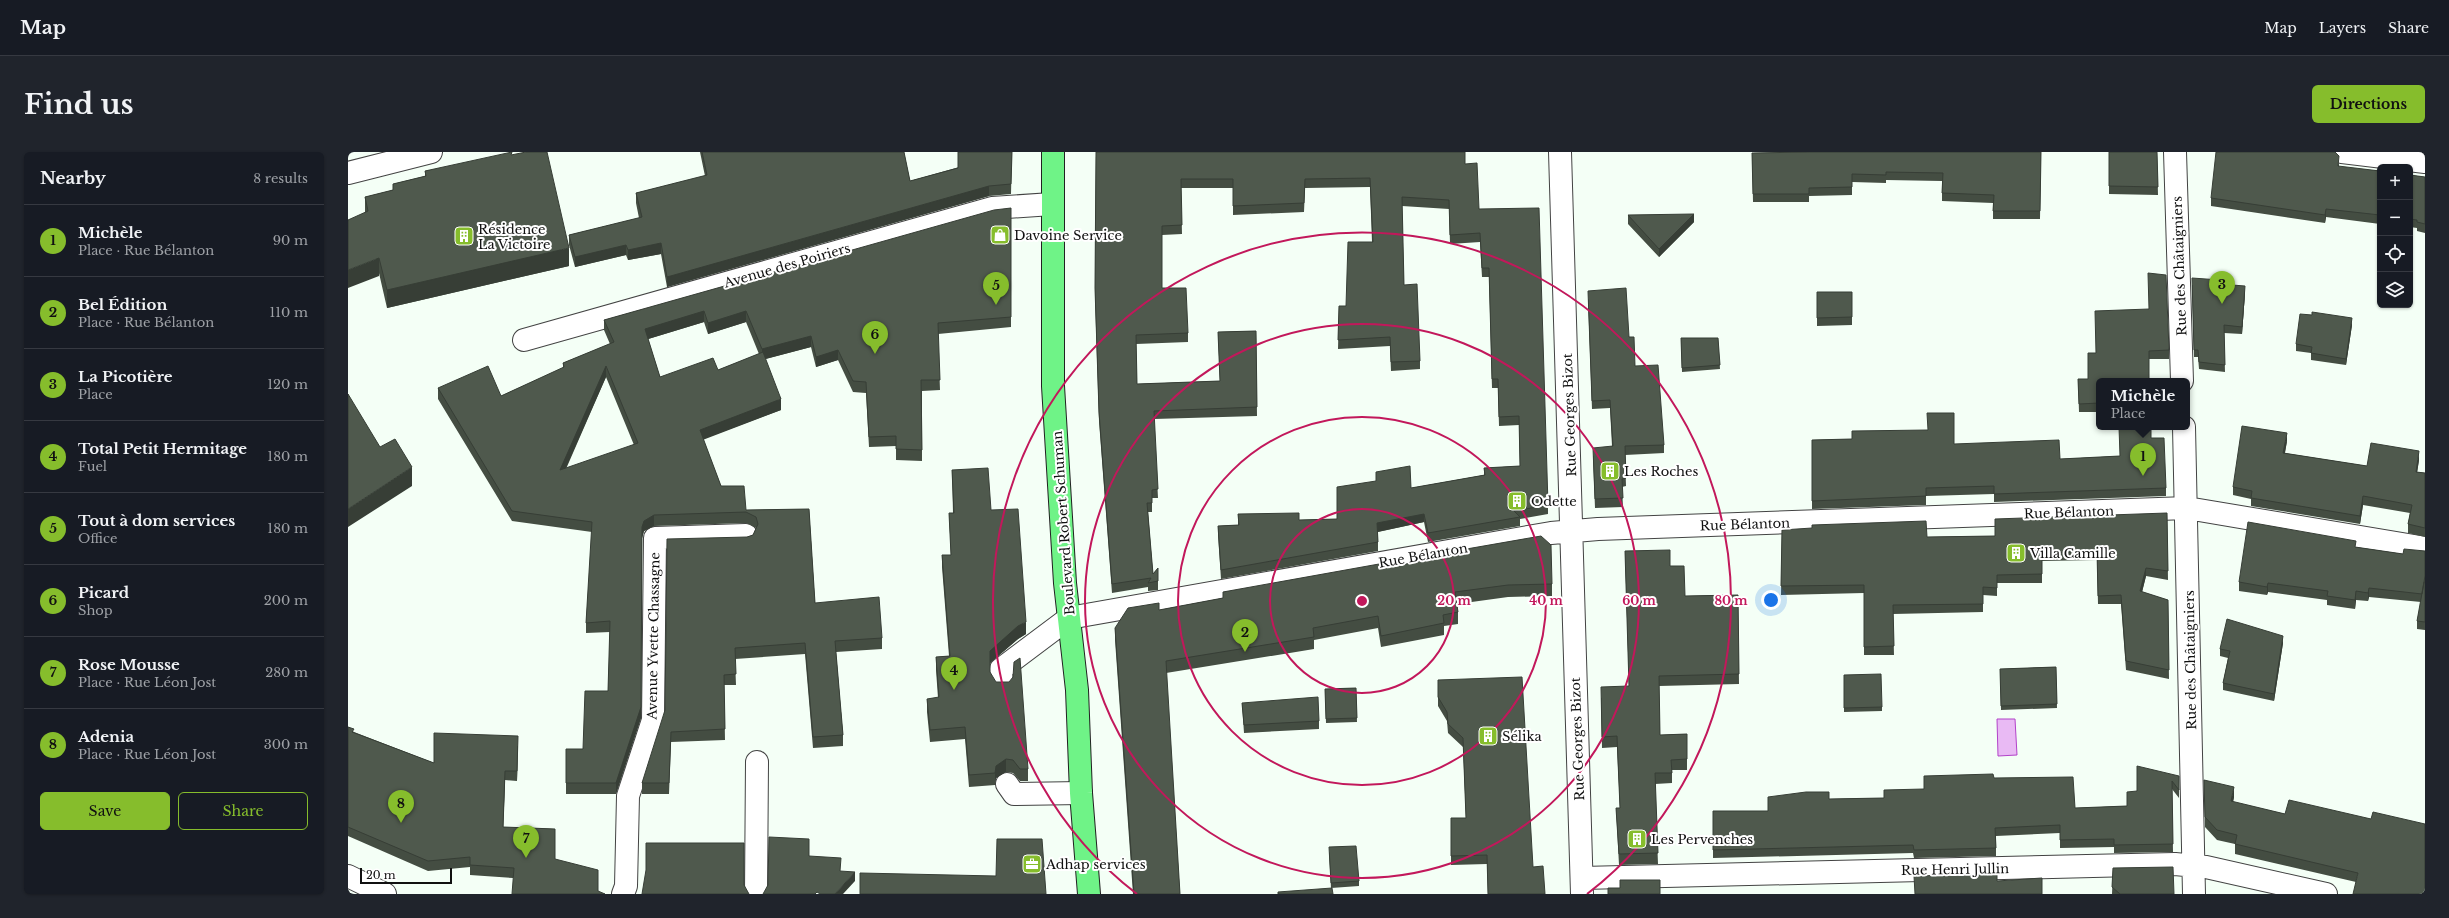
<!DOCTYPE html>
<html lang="en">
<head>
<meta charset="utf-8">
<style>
  :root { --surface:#171b24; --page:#20242c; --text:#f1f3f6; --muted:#9ea1a6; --line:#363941; --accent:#86bd2c }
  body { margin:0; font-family:"Libre Baskerville",serif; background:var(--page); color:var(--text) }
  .controls { position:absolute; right:12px; top:12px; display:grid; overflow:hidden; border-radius:6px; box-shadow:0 1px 3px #0004 }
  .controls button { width:36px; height:36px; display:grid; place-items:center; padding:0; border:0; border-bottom:1px solid var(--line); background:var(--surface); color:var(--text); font:20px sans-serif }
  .scale { position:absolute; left:12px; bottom:10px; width:92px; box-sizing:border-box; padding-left:4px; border:2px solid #101010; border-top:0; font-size:11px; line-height:14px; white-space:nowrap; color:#101010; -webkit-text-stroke:3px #fff; paint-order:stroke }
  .you { position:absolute; left:1423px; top:448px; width:14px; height:14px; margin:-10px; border:3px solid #fff; border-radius:50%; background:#1a73e8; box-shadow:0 0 0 6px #1a73e833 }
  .badge { display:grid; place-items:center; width:26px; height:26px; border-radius:50%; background:var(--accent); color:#111; font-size:13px; font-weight:700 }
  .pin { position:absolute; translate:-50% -33px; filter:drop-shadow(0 1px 2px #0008) }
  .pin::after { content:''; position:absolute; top:21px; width:14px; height:12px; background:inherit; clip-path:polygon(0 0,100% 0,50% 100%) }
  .popup { position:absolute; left:1748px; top:226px; width:94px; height:52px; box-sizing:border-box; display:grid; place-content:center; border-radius:6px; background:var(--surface); filter:drop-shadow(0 1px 3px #0005); font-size:13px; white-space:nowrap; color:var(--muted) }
  .popup b { font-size:15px; color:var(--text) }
  .popup::after { content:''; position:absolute; left:50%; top:100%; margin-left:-8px; border:8px solid transparent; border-top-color:var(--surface) }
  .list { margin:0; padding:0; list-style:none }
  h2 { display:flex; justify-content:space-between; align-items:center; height:52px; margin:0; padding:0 16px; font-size:17px }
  h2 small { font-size:13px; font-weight:400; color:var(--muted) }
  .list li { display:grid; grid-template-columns:26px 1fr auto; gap:12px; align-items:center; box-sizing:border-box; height:72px; padding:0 16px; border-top:1px solid var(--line) }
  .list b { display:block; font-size:15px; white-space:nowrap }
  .list p { margin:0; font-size:13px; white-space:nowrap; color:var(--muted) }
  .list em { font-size:13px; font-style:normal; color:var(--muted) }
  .actions { display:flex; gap:8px; padding:12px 16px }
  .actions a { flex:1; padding:9px 0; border:1px solid var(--accent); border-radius:6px; text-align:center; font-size:14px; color:var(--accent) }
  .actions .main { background:var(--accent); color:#111 }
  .icon { flex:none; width:22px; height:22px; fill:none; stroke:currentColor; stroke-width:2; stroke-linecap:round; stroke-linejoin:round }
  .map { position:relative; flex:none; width:2077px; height:742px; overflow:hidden; border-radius:6px }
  header { display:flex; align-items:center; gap:24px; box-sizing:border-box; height:56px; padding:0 20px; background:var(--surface); border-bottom:1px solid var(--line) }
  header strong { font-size:19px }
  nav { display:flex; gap:22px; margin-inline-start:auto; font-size:14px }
  .intro { display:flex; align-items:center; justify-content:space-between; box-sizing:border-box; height:96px; padding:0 24px }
  h1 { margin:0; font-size:28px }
  .button { padding:10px 18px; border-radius:6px; background:var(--accent); color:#111; font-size:14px; font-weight:700 }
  main { display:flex; gap:24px; padding:0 24px }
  aside { flex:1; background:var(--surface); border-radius:6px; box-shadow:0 1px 3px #0004 }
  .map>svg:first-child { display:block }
</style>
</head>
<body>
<header>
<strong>Map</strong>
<nav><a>Map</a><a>Layers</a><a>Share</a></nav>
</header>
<div class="intro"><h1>Find us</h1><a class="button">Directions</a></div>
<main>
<aside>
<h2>Nearby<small>8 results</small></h2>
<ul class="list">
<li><span class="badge">1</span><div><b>Michèle</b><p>Place · Rue Bélanton</p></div><em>90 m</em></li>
<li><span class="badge">2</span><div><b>Bel Édition</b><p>Place · Rue Bélanton</p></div><em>110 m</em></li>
<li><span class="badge">3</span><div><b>La Picotière</b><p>Place</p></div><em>120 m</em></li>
<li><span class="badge">4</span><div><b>Total Petit Hermitage</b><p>Fuel</p></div><em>180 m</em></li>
<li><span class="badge">5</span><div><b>Tout à dom services</b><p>Office</p></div><em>180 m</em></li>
<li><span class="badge">6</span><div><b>Picard</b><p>Shop</p></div><em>200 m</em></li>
<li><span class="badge">7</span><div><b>Rose Mousse</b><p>Place · Rue Léon Jost</p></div><em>280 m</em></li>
<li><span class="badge">8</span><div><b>Adenia</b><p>Place · Rue Léon Jost</p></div><em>300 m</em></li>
</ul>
<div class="actions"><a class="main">Save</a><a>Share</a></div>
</aside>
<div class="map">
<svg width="2077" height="742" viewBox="0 0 2077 742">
  <rect width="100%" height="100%" fill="#f4fff6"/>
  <path fill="#e9baf4" stroke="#b243c9" d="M1649,567h18l2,36 -19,1z"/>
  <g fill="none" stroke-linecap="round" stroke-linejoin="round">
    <g stroke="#434343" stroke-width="24">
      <path id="minor" d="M1212,0l22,742
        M1827,0l7,229
        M1994,0l83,10
        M0,21l83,-21
        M176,188l468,-132 60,-4
        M1836,275l10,467
        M654,532l-1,-15 68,-51 482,-85 47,-4 589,-21 238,40
        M659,632l7,10 67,-1
        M0,724l37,18
        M1234,726l593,-14 31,3 120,27
        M275,742l3,-8 2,-90 25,-76 2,-182 91,-3
        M408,742l1,-132"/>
    </g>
    <g stroke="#212121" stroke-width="24">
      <path id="major" d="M705,0v234l12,197 12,107 4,103 8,101"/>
    </g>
    <use href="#minor" stroke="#fff" stroke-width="22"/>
    <use href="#major" stroke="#6ff387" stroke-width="22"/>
  </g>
  <path fill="#444d42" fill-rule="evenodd" d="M352,0h204l6,29 102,-29 -1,42 -22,2 -322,91 -6,-33 -33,6 -2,-5 -51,12 -6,-22v-10l70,-17 -3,-15v-10l69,-17z
    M748,0l369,12 14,45 69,296v9l-28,5v7l-92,16 -4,-20 -46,10v19l-157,28 -3,-44v-9l20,-1v-11l61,6 38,-1 74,-31 73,-13v-7l36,-2 -1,-41 -20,1 -1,-38h-6l-3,-111h-7l-2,-35 -30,2 -1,-35 -47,-3 2,79 16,76v8l-29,2 -1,-25 -52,3 1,-43h7l26,-64 -2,-55 -65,1 -1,24 -71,3v-27h-52l1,46 -20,1v53l26,45v9l-52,2 1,40 83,-3 -2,-49 38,-1 1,85 -103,3 4,79h-6v14h-4l5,62 5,-6v22l-10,1v-4l-36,6 -13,-172 -4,-124z
    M1461,0h232l-1,67h-47v-16l-51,-2v-20l-56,-1v3l-34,-1v13l-43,1v6h-56l-1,-49z
    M1761,0h48l1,43 -49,-1z
    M164,3l57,111 -182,42 -22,-96v-15l28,-7v-6l32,-8v-5z
    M1991,12v3l41,4v53l-54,-7 -1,6 -114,-17v-8z
    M2062,23l15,2v56l-8,-2v-3l-7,-1z
    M663,56v119l-73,7 2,56 -18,1v70l-26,-1v-14l-27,1 -3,-54 -13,-1 -15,-32 -22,7 -5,-20 -46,12 16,51 -78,29 18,47 25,24 63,-1 6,94 67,35v11l-46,3 7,83v11l-30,2 -8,-94 -70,5 1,26h-12l1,55 -54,2 -2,52h-27v-11l105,-246 6,-2 3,-7 -10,-5 -92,3 -10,5 -2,7 -1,180 -25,76h-50v-45h17l25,-58 2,-59 -24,1v-10l6,-91 -80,-11 -74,-122v-11l63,8 62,-28v-5l47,-19 -6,-14v-10zM356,170l4,12 38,-12 13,32 -41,16 -58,7 -12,-38zM258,225l28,68 -68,24z
    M1280,63l66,7 -35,35 -31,-33z
    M1872,132l25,9 -3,41 -18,-1 1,39 -26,-3 -1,-12h-4l-2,-72z
    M1469,140h35v33l-35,1z
    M1240,147l41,38 6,29 29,79v8l-39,2 1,31 -4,1 1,20 -28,1 -2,-52 19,-10 -2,-38 -18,1z
    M1801,157l20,41v9h-20l-50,22v31h-20l-1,-33h10l8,-26z
    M2004,173l-6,40 -35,-5v-7l-15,-2v-7z
    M1333,186h37l2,31 -38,3z
    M1504,279l102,13 106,15 60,-3 31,-18 15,50v8l-172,6v-8l-68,2v9l-114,4v-69l40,-1z
    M1939,289l-2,12 82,13 52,-6 -2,12 8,1v64l-17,-4v-9l2,-11 -47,-8 -3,19 -109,-18v-7l-18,-4v-8z
    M604,318l39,40 35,124 -8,5 -28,24v10l38,96v12h-8l-7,-8 -7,-1 -10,6 -1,7 -26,2 -4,-48 -35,3 -3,-30v-13l11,-1 -2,-28v-13l13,-1 -7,-89v-12h9l-2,-42h4z
    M1819,361l1,67 -22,-4 -4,16 26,8 1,79 -43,-9 -5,-66h-23l-1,-44 -55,1v22h-45v13l-14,-1v17l-90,2 1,41h-30v-62l-83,2 1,-65 145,7 68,-1z
    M2008,395l47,7 22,-3v79l-8,-1v-8l4,-19 -52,-5 -1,4 -12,-1 -1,9 -28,-4v-5l-59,-8 -1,3 -28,-4v-9z
    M1277,399l45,15 15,30 53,-1 1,89 -80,2 1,49 27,-1v36h-15v13l-17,1 3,80 -39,1 -3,-57h4l-3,-61 -15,1 -1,-50 28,-12z
    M1084,403l120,29v12l-44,1 -51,7 1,8v12l-14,2v9l-63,12 -3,-19 -64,12v9l-148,24 14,221h-47l-18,-254v-12l44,-18 64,-12v-6l156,-23 53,-10z
    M1935,491l-9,58 -51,-11v-7l5,-25 -8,-2v-7z
    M1708,515l1,41 -56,2 -1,-41z
    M1496,523l38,32v4l-38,1z
    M1090,528l95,187 12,27h-57l-1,-30 -36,1v-47h15l-3,-71 -15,-14 -1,-12 -9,-15z
    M1008,536l1,34 -31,1 -1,-34z
    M894,551l77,18v8l-75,4z
    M0,575l6,5 80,31 84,-17 -1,35 -12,-1 -2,47 52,2 -42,49 -43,-3v-8l-42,4 -80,-35z
    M1831,624v22l-7,-9 1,63 -59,1v-6l-54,1v-15l-64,3v20l-82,2 -1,-5 -200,5v-47h55l61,-12 55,-1 40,-9 70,-11 81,30 52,-2 10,-15z
    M1856,628l30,17 -1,5 52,12 86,5 -15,63 -121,-28v-10l-18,-4 -12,-13z
    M981,700l30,29v5l-28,2z
    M1765,716l61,26h-62z"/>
  <path fill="#373e36" d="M641,34v10l-322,91v-10z
    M1978,57v8l-1,6v-8z
    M1346,62v8l-35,35v-8z
    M313,91v11l-33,6v-10z
    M278,93v10l-51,12v-10z
    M221,96v18l-182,42v-18z
    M31,106v18l-31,12v-18z
    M1897,134v7l-3,41v-7z
    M356,159v11l-59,18v-11z
    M398,159v11l-38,12v-11z
    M2004,166v7l-6,40v-6z
    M463,184v11l-49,13v-11z
    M490,198v10l-22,7v-10z
    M258,214v11l-46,104v-11z
    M433,247v11l-81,31v-11z
    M1939,281v8l-4,21v-9z
    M2071,299v9l-3,20v-8z
    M64,315v19l-64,41v-18z
    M2015,344v9l-3,19v-8z
    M1076,362v8l-47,10v-9z
    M306,363v11l-10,5 -2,7 -1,180 -25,76v-11l26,-256 2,-6z
    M1798,416v8l-6,24v-9z
    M1920,431v9l-1,3v-8z
    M2021,436v9l-1,4v-8z
    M2008,439v9l-1,9v-9z
    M678,470v12l-8,5 -28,24v-12l28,-25z
    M1935,484v7l-9,58v-7z
    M170,584v10l-1,35v-10z
    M658,607v13l-10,6 -1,7v-12l1,-7z
    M157,619v9l-2,56v-9z
    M1886,635v10l-3,14v-10z
    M507,720v9l-12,13h-8z"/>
  <path fill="#4f594d" stroke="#373e36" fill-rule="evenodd" d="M164,0l-1,3 15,-3h21l22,96 -182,42 -8,-32 -31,12v-50l20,-9 -3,-14 28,-7v-6l33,-8 -1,-5z
    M354,0h202l6,29 48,-13v-16h54l-1,32 -22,2 -322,91 -6,-34 -33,7 -2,-5 -51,12 -6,-22 73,-18 -6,-24 71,-18z
    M748,0h369v12l12,-1 2,46 60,-1 9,297 -34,6 6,6 -92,16 -4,-19 -47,9 1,19 -157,28 -3,-44 21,-1 -1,-11 61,-1v7l38,-1v-32l39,-6v-9l34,-6 1,22 74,-13 -1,-7 36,-2 -1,-50 -20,1 -1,-38h-6l-3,-111h-7l-2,-35 -30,2 -1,-35 -47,-3 2,88 13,-1 3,77 -29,1 -1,-25 -52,3 1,-34h7l2,-64h25l-3,-64 -65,1 -1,24 -71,3v-27h-52l1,46 -20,1v62h24l2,45 -52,2 1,49 83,-3 -2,-49 38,-1 1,76 -103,4 4,78 -6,1v13h-5l6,71 5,-6v13l-10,2 3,-5 -39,6 -13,-172 -4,-124z
    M1461,0h232l-1,59h-47l1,-16 -52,-2 1,-20 -57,-1v3l-34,-1v13l-43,1v6h-56l-1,-41z
    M1761,0h48l1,35 -49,-1z
    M1868,0h119l4,4 -1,10 42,5v44l-54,-6 -1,6 -114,-17z
    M2062,23l15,2v47l-8,-2v-2l-7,-1z
    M663,56v109l-73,6 2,57h-19l1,70 -26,-1v-13l-27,1 -3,-55 -13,-1 -15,-31 -22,7 -5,-21 -49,13 -16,-38 -38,12 -4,-12 -59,18 15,48 53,-19 5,12 45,-18 18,47 -81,31 21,56h23l2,24 63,-1 6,94 64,-6 3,41 -47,3 8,94 -30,2 -8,-94 -70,5 1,26 -12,1 1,54 -54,3 -2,51h-27l23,-73 2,-171 80,-2 6,-2 5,-11 -2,-7 -10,-5 -92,3 -10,6 -2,6 -1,180 -25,76h-50v-34h17l2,-58h23l2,-70 -24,2 6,-101 -80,-11 -74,-123 50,-22 13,30 63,-29 -1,-4 51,-21 -10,-22 390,-110zM258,214l32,77 -78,27z
    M1346,62l-35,35 -31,-34z
    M1800,121l18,2 3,75 -20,1v30h-50v22l-20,1 -1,-25h10v-26h8l-1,-42 54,-2z
    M1844,126l28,2 -1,4 26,2 -3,41 -18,-2 1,40 -26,-3 -1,-12h-4z
    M1278,136l3,49h5l1,29 23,-1 6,80 -39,1 1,32 -4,1 1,19 -28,1 -2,-51 20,-2 -3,-46 -18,1 -4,-110z
    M1469,140h35v25l-35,1z
    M1964,160l40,6 -6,41 -35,-6 1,-6 -16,-3 4,-30 12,1z
    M1333,186h37l2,27 -38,3z
    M0,242l32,53 15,-8 17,28 -64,42z
    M1579,261h27v31l105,-4 1,19 60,-3 -1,-29h32v11h13l2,50 -172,6v-8l-68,2v8l-114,5v-61l40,-1v-8l76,-1z
    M1894,274l45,7 -4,20 84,13 4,-23 48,8 -3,21 9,1v55l-17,-4 4,-19 -49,-9 -3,20 -109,-18 1,-7 -19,-4z
    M640,316l3,42 27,-1 8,113 -8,4 -28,25v21l6,10h13l4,-5 1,-15 6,-4 8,111h-8l-7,-9 -7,-1 -10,7 -1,7 -26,2 -4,-48 -35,3 -3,-31 12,-2 -3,-40 14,-1 -8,-101h9l-2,-42h5l-2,-43z
    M1819,361l1,58 -22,-3 -6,23 28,9 1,70 -43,-9 -5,-66 -23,1 -1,-45 -55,2v21l-45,1v13l-14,-1v17l-90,1 1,41 -30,1v-62l-83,1 1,-56 30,-2v-3l114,-4 1,16 68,-1v-17z
    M1900,370l108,19 -1,6 48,7 1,-5 21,2v25l-3,18 -53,-6 -1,5 -12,-2 -1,9 -28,-4 1,-5 -60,-8 -1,4 -28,-5z
    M1193,384l10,9 1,39 -44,1 -53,7 3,20 -15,3 1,8 -63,13 -3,-20 -65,12 1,9 -148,24 14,233h-46l-19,-266 13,-20 31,-5v7l64,-12v-6l156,-28v5l54,-10 -1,-4z
    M1322,398v16h14l1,30 53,-1 1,79 -80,2 1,59 27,-1v25l-16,1 1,13h-17l3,80 -39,1 -3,-46h4l-3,-72 -15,1 -1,-50 28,-1 -4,-135z
    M2076,430h1v40l-8,-1z
    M1879,467l56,17 -9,58 -51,-11 7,-32 -10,-2z
    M1708,515l1,37 -56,2 -1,-37z
    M1533,522l1,33 -38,1v-33z
    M1174,525l11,190 10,-1 2,28h-57l-1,-39 -36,1v-38h15l-3,-80 -15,-14 -1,-12 -9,-15v-17z
    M1008,536l1,30 -31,1 -1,-30z
    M970,545l1,24 -75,4 -2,-22z
    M0,575l6,2 -2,3 82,31v-30l84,3 -1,35h-12l-2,56 52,2v30l43,11v21l7,3h-93l2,-26 -44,-3v-8l-42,4 -80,-34z
    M1789,614l42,10v14l-7,-9 1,63 -59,1v-6l-54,1v-15l-65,3 1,20 -82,2 -1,-5 -200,5v-39h55v-14l38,-5h23v7l55,-1v-8l40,-1v-13l69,-2 1,4 79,-1 2,31 52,-2v-14l10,-1z
    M1856,628l30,7 -3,14 54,13 4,-14 82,19 2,-7 52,12v70h-72l5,-21 -123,-29 2,-9 -20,-5 -12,-13z
    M421,685l40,2v17l32,2 -1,13 15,1 -20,22h-15l-3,-2 -2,2h-52l5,-9z
    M649,687h45l4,55h-186v-21l136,3z
    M298,691h98v42l5,9h-107l4,-24z
    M1008,694l3,35 -28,2 -2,-36z
    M1825,715l1,27h-54l-8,-7 1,-19z
    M1649,722v7l45,-3v16h-127l-1,-18z
    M1272,728h40v14h-52v-6h12z
    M984,736l1,6h-55v-2z"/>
  <g fill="none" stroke="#c2185b" stroke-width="2">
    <circle cx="1014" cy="449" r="92"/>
    <circle cx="1014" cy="449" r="184"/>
    <circle cx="1014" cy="449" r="277"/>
    <path d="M789 742A369 369 0 1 1 1239 742"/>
  </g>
  <defs>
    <g id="shop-square" transform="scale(1)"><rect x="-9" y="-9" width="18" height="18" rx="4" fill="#86bd2c" stroke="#fff"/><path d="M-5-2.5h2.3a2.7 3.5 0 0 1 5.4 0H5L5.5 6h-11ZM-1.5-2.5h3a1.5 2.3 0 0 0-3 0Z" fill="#fff"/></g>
    <g id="building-square" transform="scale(1)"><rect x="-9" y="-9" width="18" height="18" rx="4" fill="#86bd2c" stroke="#fff"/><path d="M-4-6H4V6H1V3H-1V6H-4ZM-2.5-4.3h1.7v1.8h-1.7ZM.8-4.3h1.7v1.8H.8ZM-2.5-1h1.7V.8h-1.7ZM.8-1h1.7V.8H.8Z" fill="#fff"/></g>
    <g id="office-square" transform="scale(1)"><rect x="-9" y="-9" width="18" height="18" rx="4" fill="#86bd2c" stroke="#fff"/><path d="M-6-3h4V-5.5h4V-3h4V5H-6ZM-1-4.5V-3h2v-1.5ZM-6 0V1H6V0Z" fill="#fff"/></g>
  </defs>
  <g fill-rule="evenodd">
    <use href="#shop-square" x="652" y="83"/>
    <use href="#building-square" x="116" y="84"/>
    <use href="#building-square" x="1262" y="319"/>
    <use href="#building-square" x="1169" y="349"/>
    <use href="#building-square" x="1668" y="401"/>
    <use href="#building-square" x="1140" y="584"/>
    <use href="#building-square" x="1289" y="687"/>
    <use href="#office-square" x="684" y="712"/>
  </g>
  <g text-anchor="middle" stroke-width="4" stroke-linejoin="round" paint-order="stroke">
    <g font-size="13" fill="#101010" stroke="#fff" text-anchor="start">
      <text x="130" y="82">Résidence<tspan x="130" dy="15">La Victoire</tspan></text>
      <text x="666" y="88">Davoine Service</text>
      <text x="1276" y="324">Les Roches</text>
      <text x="1183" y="354">Odette</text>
      <text x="1682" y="406">Villa Camille</text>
      <text x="1154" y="589">Sélika</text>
      <text x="1303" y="692">Les Pervenches</text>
      <text x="698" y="717">Adhap services</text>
    </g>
    <g font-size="13" fill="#101010" stroke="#fff">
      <text transform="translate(439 113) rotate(-16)" y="5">Avenue des Poiriers</text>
      <text transform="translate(1831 114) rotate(-92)" y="5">Rue des Châtaigniers</text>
      <text transform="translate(1221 263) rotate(-92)" y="5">Rue Georges Bizot</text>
      <text transform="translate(1721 360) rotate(-2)" y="5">Rue Bélanton</text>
      <text transform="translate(715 371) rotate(-94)" y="5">Boulevard Robert Schuman</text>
      <text transform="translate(1397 372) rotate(-2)" y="5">Rue Bélanton</text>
      <text transform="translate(1075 403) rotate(-10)" y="5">Rue Bélanton</text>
      <text transform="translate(305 484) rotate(-89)" y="5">Avenue Yvette Chassagne</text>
      <text transform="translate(1842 508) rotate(-91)" y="5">Rue des Châtaigniers</text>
      <text transform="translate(1229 587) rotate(-92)" y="5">Rue Georges Bizot</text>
      <text transform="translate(1607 717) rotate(-1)" y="5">Rue Henri Jullin</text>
    </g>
  </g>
  <circle cx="1014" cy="449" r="6" fill="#c2185b" stroke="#fff" stroke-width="2"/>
  <g font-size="12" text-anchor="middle" font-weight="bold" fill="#c2185b" stroke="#fff" stroke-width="4" stroke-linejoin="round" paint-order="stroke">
    <text x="1106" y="453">20 m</text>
    <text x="1198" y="453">40 m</text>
    <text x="1291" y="453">60 m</text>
    <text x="1383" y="453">80 m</text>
  </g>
</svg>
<div class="controls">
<button>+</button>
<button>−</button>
<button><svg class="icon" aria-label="locate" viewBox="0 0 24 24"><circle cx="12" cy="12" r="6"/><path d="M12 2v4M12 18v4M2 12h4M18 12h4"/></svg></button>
<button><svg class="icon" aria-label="layers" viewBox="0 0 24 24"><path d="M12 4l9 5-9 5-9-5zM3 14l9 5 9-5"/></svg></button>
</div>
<div class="scale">20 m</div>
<div class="you"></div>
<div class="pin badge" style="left:1795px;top:324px">1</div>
<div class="popup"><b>Michèle</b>Place</div>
<div class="pin badge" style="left:897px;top:500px">2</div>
<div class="pin badge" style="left:1874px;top:152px">3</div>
<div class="pin badge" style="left:606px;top:538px">4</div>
<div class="pin badge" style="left:648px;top:153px">5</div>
<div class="pin badge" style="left:527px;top:202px">6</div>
<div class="pin badge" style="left:178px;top:706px">7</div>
<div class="pin badge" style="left:53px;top:671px">8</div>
</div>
</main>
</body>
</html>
